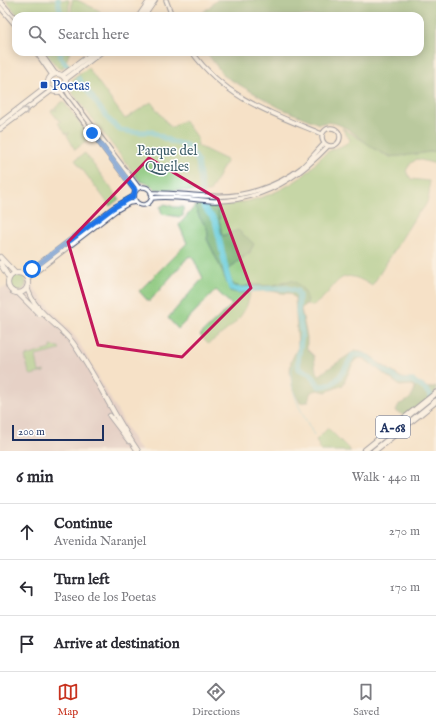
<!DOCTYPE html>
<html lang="en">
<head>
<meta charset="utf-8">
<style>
  :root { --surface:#fff; --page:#f2f2f3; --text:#2b2b33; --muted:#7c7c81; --line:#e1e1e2; --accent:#c8321e }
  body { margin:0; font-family:"IM FELL English",serif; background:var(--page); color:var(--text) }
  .scale { position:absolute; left:12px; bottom:10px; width:92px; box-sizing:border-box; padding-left:4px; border:2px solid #1b2f5e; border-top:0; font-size:11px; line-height:14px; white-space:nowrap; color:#1b2f5e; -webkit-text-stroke:3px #fff; paint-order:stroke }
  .stop { position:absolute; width:12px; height:12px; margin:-9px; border:3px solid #1a73e8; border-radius:50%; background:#fff }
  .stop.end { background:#1a73e8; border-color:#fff; box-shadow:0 1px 4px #0008 }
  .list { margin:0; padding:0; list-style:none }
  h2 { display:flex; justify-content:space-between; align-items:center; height:52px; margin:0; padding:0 16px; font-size:17px }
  h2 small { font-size:13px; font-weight:400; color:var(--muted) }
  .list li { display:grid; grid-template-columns:26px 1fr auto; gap:12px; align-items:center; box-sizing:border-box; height:56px; padding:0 16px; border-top:1px solid var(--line) }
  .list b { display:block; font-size:15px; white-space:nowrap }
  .list p { margin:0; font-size:13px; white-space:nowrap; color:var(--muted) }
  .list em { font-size:13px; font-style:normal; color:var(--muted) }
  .icon { flex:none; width:22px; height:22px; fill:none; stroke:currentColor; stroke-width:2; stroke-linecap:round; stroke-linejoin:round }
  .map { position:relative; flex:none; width:436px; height:451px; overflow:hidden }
  .search { position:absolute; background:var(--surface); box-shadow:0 2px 10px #0003; left:12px; right:12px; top:12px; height:44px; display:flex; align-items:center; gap:10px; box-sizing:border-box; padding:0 14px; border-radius:12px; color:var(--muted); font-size:15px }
  .sheet { height:220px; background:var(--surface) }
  nav { display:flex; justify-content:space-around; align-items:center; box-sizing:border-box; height:56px; border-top:1px solid var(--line); background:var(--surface); font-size:11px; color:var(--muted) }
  nav a { display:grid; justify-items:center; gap:2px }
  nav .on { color:var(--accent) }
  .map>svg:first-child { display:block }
</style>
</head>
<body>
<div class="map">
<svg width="436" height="451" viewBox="0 0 436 451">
  <rect width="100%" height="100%" fill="#fff"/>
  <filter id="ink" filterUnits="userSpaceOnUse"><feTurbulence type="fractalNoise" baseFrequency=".025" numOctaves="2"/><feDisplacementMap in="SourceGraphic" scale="8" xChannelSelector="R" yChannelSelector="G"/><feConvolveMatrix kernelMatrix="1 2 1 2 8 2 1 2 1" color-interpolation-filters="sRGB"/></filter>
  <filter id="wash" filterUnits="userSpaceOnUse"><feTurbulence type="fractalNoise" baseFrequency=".012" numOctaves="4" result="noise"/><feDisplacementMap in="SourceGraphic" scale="16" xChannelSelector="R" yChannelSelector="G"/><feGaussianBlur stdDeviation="0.9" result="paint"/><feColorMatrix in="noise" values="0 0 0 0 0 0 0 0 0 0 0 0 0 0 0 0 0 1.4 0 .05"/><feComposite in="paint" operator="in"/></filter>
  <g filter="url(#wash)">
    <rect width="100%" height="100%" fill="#f5e1c7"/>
    <path fill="#d2bdc6" d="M32,280l4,11 41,48 60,107 5,5h-142v-163z"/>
    <path fill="#8dc87e" stroke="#547c6e" d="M6,0h63v16h-51z
      M72,0h5l23,11v5h-29z
      M45,52h25l-7,16h-5z
      M88,68l37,51 26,-17 20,26 13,-8 13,18 1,8 29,14 -17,32 -55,-3 -6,-5 -9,-3 -69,-90 2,-12z
      M63,101l28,36 -16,13 -8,-15 3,-2 -4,1 -8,-11 3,-2h-2l-8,-10 3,-2 3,2 -2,-3z
      M342,128l48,29 46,-6v13l-19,-5 -7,5 -4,7 5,8 18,2c2,13 -1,26 -12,33l-45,72c-38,-25 -33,5 -60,20l-8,-2 -18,-23 -15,5 -19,-1 -9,2 -7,-1 -4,-3 -4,-12 10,-10 13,-9 -29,-15 -5,-32c32,-1 62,-11 87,-30 9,-7 15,-18 25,-24 8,-4 15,-4 21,-11z
      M85,153l34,46 -9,7 -35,-46z
      M165,204l9,3h9v9l-3,1 -18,-3 -2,-7z
      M196,205c1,4 2,10 4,13 5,8 10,10 7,21l14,29 9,23 8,2h12c-3,25 -24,38 -42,51l-8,-9 32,-30 -16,-15 -38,39 -10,-11 35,-40 -11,-22 -4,1 -39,45 -10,-11 48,-48 -8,-18z
      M10 283a8 8 0 1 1 16 0a8 8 0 1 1-16 0Z
      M51,346l8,1 1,3 -24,6 3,16 5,-1v1l-13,3 -2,-2 -4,-17 26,-7z
      M328,428l23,23h-30l-5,-11z"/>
    <path fill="#72ac6d" stroke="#466e66" d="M217,0h219v151c-9,1 -40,7 -46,5 -25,-6 -44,-41 -71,-32l-39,-16 -56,-32 -18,-24h214v-36h-221z
      M196,205h21l5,31 16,-6 16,14c-5,13 -18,16 -26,27l4,12 4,3 7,1 9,-2 19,1 21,-6c9,5 14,11 16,21l-7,8 6,28v12l7,7 2,15 4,4 6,-5 30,-20 17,7 3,4 26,17 13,2 13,8 8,-2v14l-10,8 -4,-5 -18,13 -8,-5 3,-7c10,-3 13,-6 16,-17l-3,-2 -12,1 -36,-27 -4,-1 -6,3 -11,24 -17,7 -8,-2 -7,2 -3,10 -8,1 -7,-14 -3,-18 1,-10 7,-14 -3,-49 -6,-5c-7,1 -11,-1 -18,-2 -14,-2 -27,4 -41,0l-9,-23 -14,-29c3,-11 -2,-13 -7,-21 -2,-3 -3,-9 -4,-13z"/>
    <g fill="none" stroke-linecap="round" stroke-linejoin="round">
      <path stroke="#5dc8d7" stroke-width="1" d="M298,360c-20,15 7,58 16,75"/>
      <path stroke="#5dc8d7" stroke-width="5.5" d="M58,0l3,16
        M61,52l-1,5 7,8
        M79,79l29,40 12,11 13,2h19l20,10 14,3 5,5 7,11 6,47 11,12 11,49
        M226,271l5,17 6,2 50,-2 10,3 2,5 -1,16 4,21 -4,27 1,9 12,5 8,12c20,1 25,-17 34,-31h9l6,2 10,9 22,15h13l12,8 11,13"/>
    </g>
  </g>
  <g filter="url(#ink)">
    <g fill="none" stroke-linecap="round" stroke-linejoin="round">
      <g stroke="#3c4a6e" stroke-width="5.5">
        <path id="minor" d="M166,0l6,16
          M0,1l16,18
          M0,7l16,19
          M36,52l16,23
          M40,52l15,21
          M192,52c34,47 79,61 130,82
          M65,88l4,7 70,93
          M61,92l74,98
          M322 137a9 9 0 1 1 18 0a9 9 0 1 1-18 0Z
          M134 196a9 9 0 1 1 18 0a9 9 0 1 1-18 0Z
          M151,193c21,-1 41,3 61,3 30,2 65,-9 89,-28 8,-7 15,-16 23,-24
          M152,198c20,-3 40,2 61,3 47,1 84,-22 115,-55
          M24,275l89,-67 21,-12
          M27,280l2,-3 86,-66 14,-8 7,-1"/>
      </g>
      <g stroke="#3c4a6e" stroke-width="6">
        <path id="major" d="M139,16l11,-16
          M144,16l11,-16
          M48 83a9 9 0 1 1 18 0a9 9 0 1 1-18 0Z
          M63,75l31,-23
          M66,79l35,-27
          M0,123l48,-37
          M0,129l52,-39
          M0,257l15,16
          M0,263l9,15
          M8 283a10 10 0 1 1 20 0a10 10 0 1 1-20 0Z
          M27,287c7,26 31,36 46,56 24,34 41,74 65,108
          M18,293l21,21
          M110,416l19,25"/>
      </g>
      <g stroke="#3c4a6e" stroke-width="7">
        <path id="highway" d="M364,451l72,-58
          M374,451l62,-50"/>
      </g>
      <use href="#minor" stroke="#fff" stroke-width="3.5"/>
      <use href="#major" stroke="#fff" stroke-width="4.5"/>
      <use href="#highway" stroke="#fff" stroke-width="5"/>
    </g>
    <defs><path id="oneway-chevron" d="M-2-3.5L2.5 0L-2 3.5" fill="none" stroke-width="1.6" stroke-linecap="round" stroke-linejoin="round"/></defs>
    <use stroke="#8d97ae" href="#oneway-chevron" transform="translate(26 110) rotate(-37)"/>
  </g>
  <g fill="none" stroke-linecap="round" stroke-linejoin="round" filter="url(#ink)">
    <path stroke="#1a73e8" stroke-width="5" d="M32,269l81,-61 21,-12 1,-6 -43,-57"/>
  </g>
  <path d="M0 0H436V451H0ZM149,158l69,41 33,89 -69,69 -84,-12 -30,-103z" fill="#f5e1c7" fill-opacity=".55" fill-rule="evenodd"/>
  <path fill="none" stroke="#c2185b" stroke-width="3" stroke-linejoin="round" d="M149,158l69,41 33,89 -69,69 -84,-12 -30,-103z"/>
  <rect fill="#1a4fb4" stroke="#fff" stroke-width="1.5" x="40" y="81" width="8" height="8" rx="2"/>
  <g text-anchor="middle" stroke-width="3" stroke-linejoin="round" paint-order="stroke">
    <rect fill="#fff" stroke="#5f6d8e" stroke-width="1" x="376" y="416" width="34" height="22" rx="3"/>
    <g font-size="13" font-weight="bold" fill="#1b2f5e">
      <text x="393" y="432">A-68</text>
    </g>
    <g font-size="14" fill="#164399" stroke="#fff" text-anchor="start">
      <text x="52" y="90">Poetas</text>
    </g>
    <g font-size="14" fill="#3d5d68" stroke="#fff">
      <text x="167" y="155">Parque del<tspan x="167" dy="16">Queiles</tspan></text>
    </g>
  </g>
</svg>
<div class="scale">200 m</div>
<div class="stop" style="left:32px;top:269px"></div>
<div class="stop end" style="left:92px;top:133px"></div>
<div class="search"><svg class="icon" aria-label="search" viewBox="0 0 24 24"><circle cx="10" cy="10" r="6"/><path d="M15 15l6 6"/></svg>Search here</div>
</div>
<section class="sheet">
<h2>6 min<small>Walk · 440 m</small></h2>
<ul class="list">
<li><svg class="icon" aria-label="ahead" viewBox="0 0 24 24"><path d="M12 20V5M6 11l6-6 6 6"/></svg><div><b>Continue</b><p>Avenida Naranjel</p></div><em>270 m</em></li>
<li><svg class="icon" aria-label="left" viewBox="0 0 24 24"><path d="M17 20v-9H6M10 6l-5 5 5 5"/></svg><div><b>Turn left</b><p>Paseo de los Poetas</p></div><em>170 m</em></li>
<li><svg class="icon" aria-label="arrive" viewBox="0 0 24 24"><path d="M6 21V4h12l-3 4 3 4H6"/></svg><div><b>Arrive at destination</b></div></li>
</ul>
</section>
<nav>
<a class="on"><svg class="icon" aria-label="map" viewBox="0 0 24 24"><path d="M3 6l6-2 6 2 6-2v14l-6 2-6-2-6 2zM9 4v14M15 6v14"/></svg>Map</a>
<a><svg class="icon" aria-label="directions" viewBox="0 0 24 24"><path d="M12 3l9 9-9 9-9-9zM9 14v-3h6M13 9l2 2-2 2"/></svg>Directions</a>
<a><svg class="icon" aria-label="saved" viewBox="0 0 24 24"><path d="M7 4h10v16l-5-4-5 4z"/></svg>Saved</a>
</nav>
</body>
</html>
